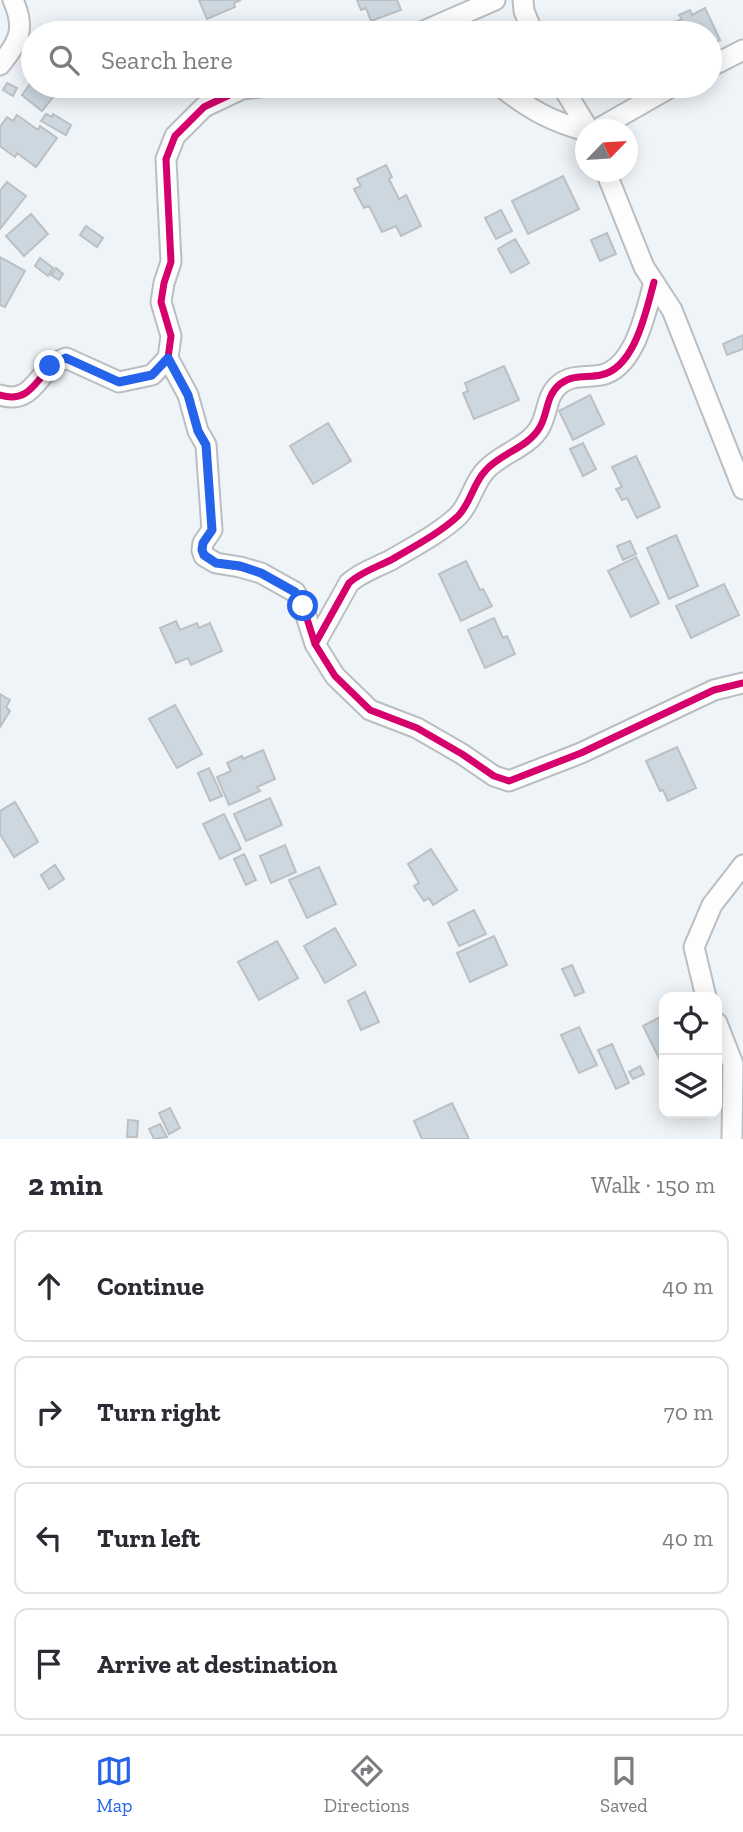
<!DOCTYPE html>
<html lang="en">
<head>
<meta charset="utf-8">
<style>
  :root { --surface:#fff; --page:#f7f7f7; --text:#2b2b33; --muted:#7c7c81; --line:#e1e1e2; --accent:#2563eb }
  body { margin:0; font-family:"Zilla Slab",serif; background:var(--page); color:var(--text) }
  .controls { position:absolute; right:21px; bottom:21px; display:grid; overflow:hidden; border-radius:14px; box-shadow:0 4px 18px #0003 }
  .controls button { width:63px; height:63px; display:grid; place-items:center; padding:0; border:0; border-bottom:2px solid var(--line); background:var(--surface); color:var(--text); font:35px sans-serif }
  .compass { position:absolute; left:575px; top:119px; width:63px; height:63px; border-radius:50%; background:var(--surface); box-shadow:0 4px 18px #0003; rotate:65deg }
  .stop { position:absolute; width:21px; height:21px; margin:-16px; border:5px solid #2563eb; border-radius:50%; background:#fff }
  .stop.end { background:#2563eb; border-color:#fff; box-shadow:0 2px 7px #0008 }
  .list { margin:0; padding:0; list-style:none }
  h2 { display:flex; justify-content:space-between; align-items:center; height:91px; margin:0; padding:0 28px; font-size:30px }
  h2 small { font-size:23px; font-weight:400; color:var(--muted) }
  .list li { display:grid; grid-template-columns:46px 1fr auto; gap:21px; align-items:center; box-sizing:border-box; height:112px; margin:0 14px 14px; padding:0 14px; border:2px solid var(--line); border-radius:14px }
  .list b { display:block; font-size:26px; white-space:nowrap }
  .list em { font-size:23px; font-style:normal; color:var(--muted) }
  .icon { flex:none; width:38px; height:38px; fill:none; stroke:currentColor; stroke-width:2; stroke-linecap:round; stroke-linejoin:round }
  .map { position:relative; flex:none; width:743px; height:1139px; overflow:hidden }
  .search { position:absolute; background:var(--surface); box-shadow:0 4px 18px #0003; left:21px; right:21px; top:21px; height:77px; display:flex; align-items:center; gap:18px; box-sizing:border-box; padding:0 24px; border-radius:38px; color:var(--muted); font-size:26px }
  .sheet { height:595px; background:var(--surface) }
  nav { display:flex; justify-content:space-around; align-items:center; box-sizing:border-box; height:98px; border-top:2px solid var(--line); background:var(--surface); font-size:19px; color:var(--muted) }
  nav a { display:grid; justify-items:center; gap:4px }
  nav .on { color:var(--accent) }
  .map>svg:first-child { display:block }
</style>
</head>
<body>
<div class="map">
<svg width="743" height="1139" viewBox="0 0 743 1139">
  <rect width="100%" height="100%" fill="#eff4f9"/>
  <path fill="#ccd7e0" stroke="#bcc0c3" stroke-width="2" d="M199,0h42l-7,3 1,4 -28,12z
    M357,0h40l4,10 -30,11 -5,-13 -5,2z
    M705,8l15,32 -10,5v-12l-57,-1 29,-13 -3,-4 11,-5 2,5z
    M33,70v16h29l-20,25 -20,-16 11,-15 -5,-3z
    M7,83l10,5 -4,8 -10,-6z
    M46,114l6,3 1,-3 18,11 -5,10 -25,-14z
    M17,115l21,15 2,-4 17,12 -21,29 -19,-14 -2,4 -15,-11v-19l7,-10 6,4z
    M386,165l6,12 -3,2 10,20 7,-4 15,31 -20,10 -5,-10 -14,6 -13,-26 -5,2 -10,-19 7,-3 -4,-7z
    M563,176l16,33 -51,25 -16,-33z
    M7,182l19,14 -26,33v-38z
    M501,210l11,21 -16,8 -11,-21z
    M31,214l17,20 -24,22 -18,-20z
    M86,226l17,12 -6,9 -17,-12z
    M607,233l9,21 -16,7 -9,-21z
    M515,239l14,24 -18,10 -13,-24z
    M0,257l25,14 -20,36 -5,-2z
    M40,258l13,10 -5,8 -13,-10z
    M56,268l7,6 -4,6 -8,-5z
    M743,335v14l-16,6 -4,-11z
    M504,366l15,34 -45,19 -11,-26 5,-2 -3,-8z
    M590,395l14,29 -31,16 -14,-29z
    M328,423l23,38 -38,23 -23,-38z
    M583,443l13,26 -13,7 -13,-27z
    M636,456l24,51 -23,11 -10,-20 -5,2 -6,-11 6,-2 -10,-20z
    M676,535l22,51 -29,13 -22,-51z
    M630,541l6,13 -13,6 -6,-14z
    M636,557l23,46 -28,14 -23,-46z
    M466,561l14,29 3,-1 9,17 -31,15 -22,-47z
    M724,584l15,31 -48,23 -15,-32z
    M494,618l9,20 4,-2 8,18 -30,14 -17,-38z
    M176,621l4,9 17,-7 2,5 11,-5 12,28 -31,14 -3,-7 -12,5 -16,-35z
    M0,694l10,6 -4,7 4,4 -10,16z
    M175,705l27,49 -25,14 -28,-49z
    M677,747l19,41 -28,13 -5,-11 -3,1 -14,-30z
    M263,750l12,29 -18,8 3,4 -31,14 -12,-28 14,-6 -4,-8 15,-7 1,3z
    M209,768l13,28 -12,5 -12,-28z
    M270,798l12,27 -36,16 -12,-27z
    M15,802l23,40 -24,15 -14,-23v-23z
    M224,814l17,35 -21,10 -17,-35z
    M285,845l11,27 -25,11 -11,-27z
    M431,849l26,41 -24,15 -4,-7 -5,3 -10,-15 5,-3 -11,-19z
    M244,854l12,26 -10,5 -12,-26z
    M55,865l9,14 -15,10 -8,-14z
    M319,867l17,37 -29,14 -18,-38z
    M474,910l12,24 -27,12 -11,-23z
    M335,928l21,37 -31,18 -21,-37z
    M494,936l13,29 -37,17 -13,-29z
    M277,941l21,37 -39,22 -21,-38z
    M572,965l12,27 -9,4 -13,-27z
    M365,992l14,30 -18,8 -13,-29z
    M664,1015v40l-5,3 -16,-32z
    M579,1027l18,38 -18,8 -18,-38z
    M612,1044l17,39 -13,6 -18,-39z
    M640,1066l4,8 -11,5 -4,-7z
    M452,1103l17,36h-47l-8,-18z
    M170,1108l10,20 -11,6 -10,-21z
    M128,1120l10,1 -1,16h-10z
    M160,1124l7,13 -13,2 -5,-10z"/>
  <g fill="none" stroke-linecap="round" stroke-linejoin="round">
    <g stroke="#babec1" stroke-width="23">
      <path id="minor" d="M523,0l1,11 9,22
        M419,33l76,-33
        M0,65c19,-23 26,-36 13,-65
        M710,67l33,-17
        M500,86c29,23 50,35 86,45
        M562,86l27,44
        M596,130l77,-44
        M606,172l38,95 28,43 71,179
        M168,358l20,37 10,36 8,14 6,85 -9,13 -1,7 2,6 12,7 24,4 21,6 34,19 8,14 12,38 20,32 35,34 47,18 45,26 32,22 15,5 72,-28 133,-63 29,-7
        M0,395c36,11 36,-27 66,-37l53,24 33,-7 16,-17 3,-22 -10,-34 3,-19 7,-21 -5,-103 9,-23 29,-29 38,-18 26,-3
        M315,644l34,-61c12,-11 28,-16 42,-23 22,-13 49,-27 67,-44 13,-13 15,-33 28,-46 15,-17 42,-22 54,-43 8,-14 6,-32 20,-43 13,-10 26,-6 41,-9 34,-7 45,-64 53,-93
        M706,997l-12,-50 18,-42 31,-40
        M717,1023l16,41 -1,75"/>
    </g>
    <use href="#minor" stroke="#fdfdfe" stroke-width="19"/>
    <g stroke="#fff" stroke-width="11">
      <path id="cycleway" d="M168,358l20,37 10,36 8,14 6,85 -9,13 -1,7 2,6 12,7 24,4 21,6 34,19 8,14 12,38 20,32 35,34 47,18 45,26 32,22 15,5 72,-28 133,-63 29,-7
        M0,395c36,11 36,-27 66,-37l53,24 33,-7 16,-17 3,-22 -10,-34 3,-19 7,-21 -5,-103 9,-23 29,-29 38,-18 26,-3
        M315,644l34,-61c12,-11 28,-16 42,-23 22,-13 49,-27 67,-44 13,-13 15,-33 28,-46 15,-17 42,-22 54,-43 8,-14 6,-32 20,-43 13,-10 26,-6 41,-9 34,-7 45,-64 53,-93"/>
    </g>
    <use href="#cycleway" stroke="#d6006c" stroke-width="7"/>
  </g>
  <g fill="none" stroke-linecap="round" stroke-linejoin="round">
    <path stroke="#2563eb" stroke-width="9" d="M50,366l16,-8 53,24 33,-7 16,-17 20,37 10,36 8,14 6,85 -9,13 -1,7 2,5 12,8 24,3 21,7 34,19 8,14"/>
  </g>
</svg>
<div class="controls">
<button><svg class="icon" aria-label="locate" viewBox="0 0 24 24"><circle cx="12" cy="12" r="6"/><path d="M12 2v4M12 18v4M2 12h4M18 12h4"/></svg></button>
<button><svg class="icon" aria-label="layers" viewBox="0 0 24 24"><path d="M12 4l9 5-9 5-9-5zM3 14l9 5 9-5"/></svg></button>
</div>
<svg class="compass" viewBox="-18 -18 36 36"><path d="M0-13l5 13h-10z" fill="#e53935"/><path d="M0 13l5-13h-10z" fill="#7c7c81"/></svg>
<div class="stop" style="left:303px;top:606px"></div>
<div class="stop end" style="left:50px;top:366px"></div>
<div class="search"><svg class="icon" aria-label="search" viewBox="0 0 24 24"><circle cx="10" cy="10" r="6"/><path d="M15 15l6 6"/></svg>Search here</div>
</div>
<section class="sheet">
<h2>2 min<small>Walk · 150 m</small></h2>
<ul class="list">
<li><svg class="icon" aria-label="ahead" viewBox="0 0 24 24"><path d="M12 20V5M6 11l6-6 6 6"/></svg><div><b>Continue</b></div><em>40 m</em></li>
<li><svg class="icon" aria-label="right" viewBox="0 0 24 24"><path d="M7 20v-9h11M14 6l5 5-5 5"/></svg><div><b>Turn right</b></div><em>70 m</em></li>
<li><svg class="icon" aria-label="left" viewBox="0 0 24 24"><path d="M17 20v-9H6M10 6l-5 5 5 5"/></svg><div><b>Turn left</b></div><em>40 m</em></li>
<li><svg class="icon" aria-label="arrive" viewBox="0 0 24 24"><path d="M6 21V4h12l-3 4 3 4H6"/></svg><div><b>Arrive at destination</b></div></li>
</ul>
</section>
<nav>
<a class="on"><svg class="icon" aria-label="map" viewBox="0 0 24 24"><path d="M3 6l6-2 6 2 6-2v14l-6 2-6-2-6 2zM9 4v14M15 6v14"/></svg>Map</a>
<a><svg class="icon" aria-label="directions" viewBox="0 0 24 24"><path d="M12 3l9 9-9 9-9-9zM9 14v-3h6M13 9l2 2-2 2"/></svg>Directions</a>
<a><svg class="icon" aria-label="saved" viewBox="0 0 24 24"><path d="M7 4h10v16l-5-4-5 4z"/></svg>Saved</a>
</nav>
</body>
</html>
